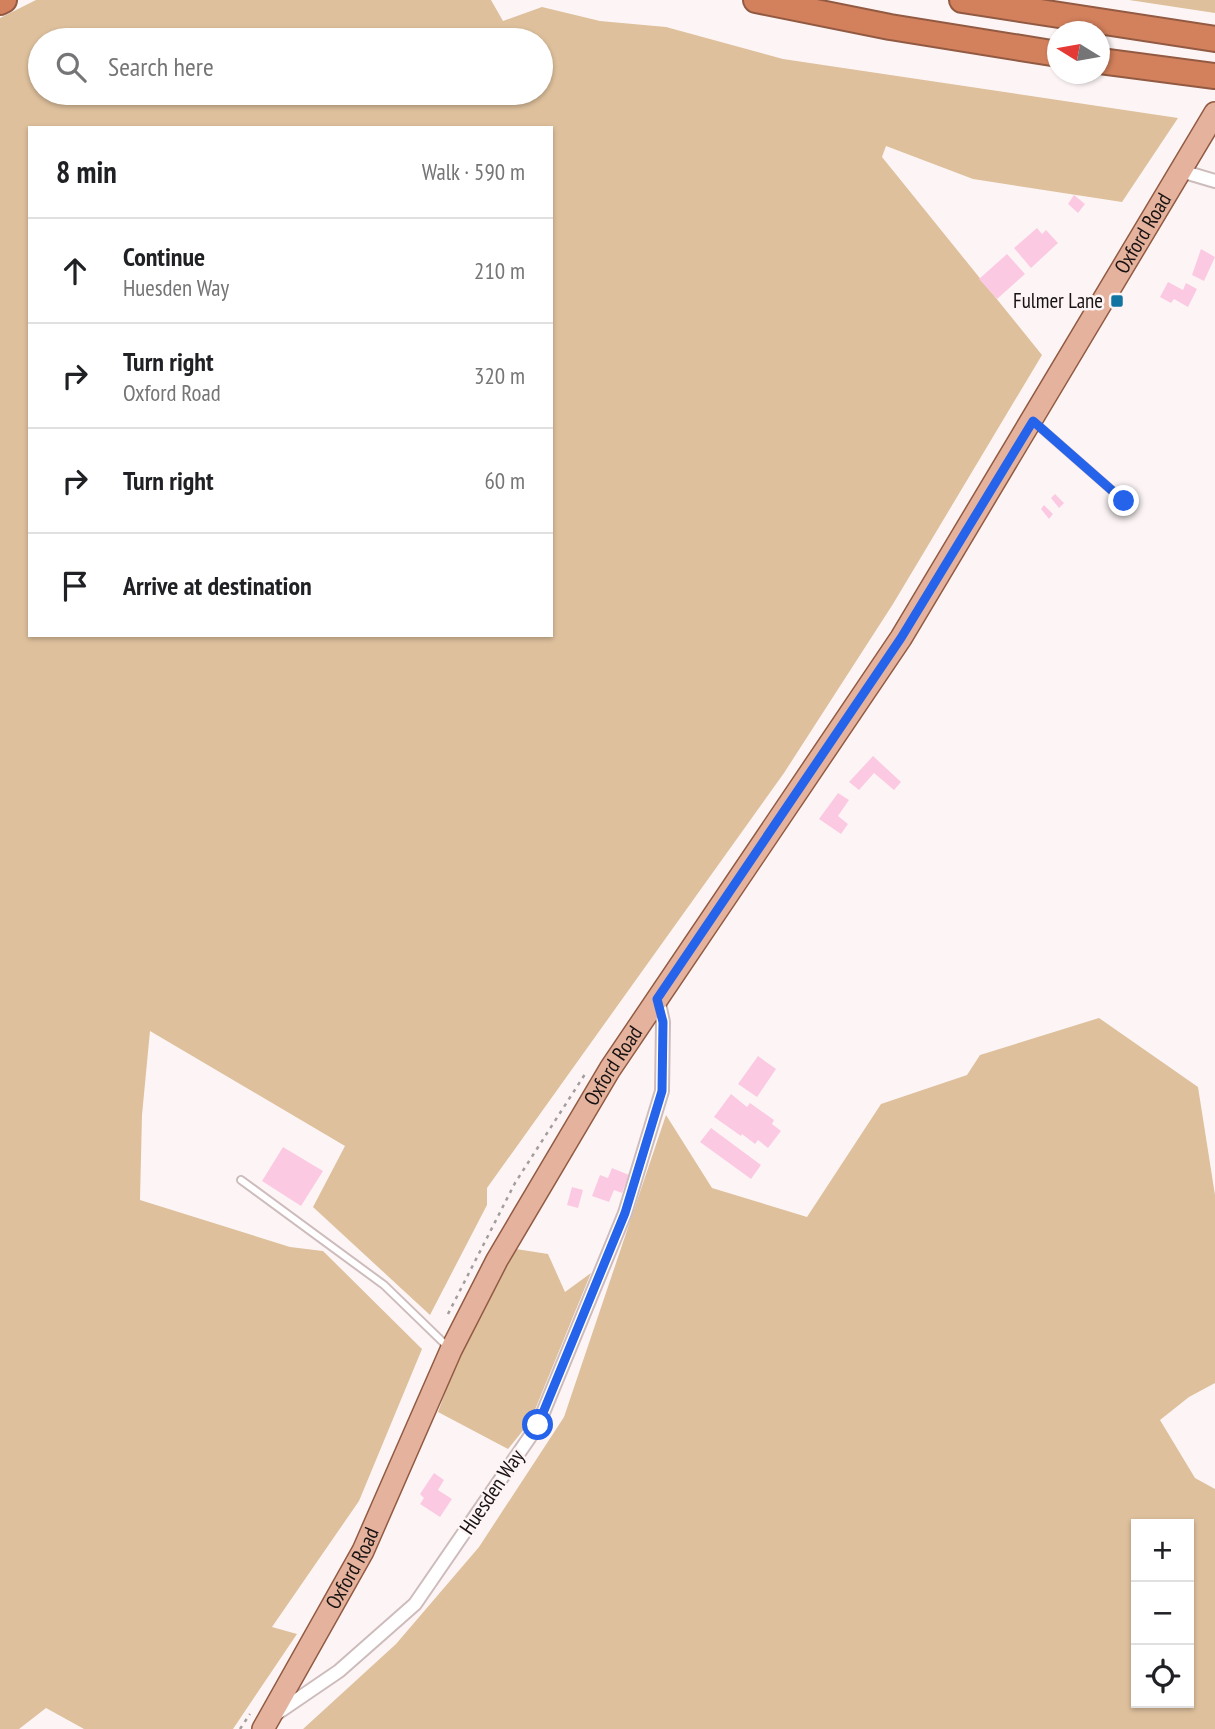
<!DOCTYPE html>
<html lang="en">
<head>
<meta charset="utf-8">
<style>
  :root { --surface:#fff; --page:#f6f6f6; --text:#202124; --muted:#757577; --line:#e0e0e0 }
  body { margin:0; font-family:"PT Sans Narrow",sans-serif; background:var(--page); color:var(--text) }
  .controls { position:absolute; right:21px; bottom:21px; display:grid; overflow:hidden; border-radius:0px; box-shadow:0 2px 5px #0004 }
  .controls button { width:63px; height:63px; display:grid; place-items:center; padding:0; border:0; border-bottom:2px solid var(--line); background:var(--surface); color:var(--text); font:35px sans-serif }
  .compass { position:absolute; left:1047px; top:21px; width:63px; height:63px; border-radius:50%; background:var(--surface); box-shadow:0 2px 5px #0004; rotate:281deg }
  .stop { position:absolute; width:21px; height:21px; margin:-16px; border:5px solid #2563eb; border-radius:50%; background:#fff }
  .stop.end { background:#2563eb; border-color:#fff; box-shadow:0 2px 7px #0008 }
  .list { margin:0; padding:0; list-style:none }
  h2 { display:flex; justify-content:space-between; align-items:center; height:91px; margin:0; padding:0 28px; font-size:30px }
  h2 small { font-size:23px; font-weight:400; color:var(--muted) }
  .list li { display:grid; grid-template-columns:46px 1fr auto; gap:21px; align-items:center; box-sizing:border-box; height:105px; padding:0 28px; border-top:2px solid var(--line) }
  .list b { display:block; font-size:26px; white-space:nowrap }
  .list p { margin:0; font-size:23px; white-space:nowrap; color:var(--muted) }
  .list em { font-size:23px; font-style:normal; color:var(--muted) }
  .icon { flex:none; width:38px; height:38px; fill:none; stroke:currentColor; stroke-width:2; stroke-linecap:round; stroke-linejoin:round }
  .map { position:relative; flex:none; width:1215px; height:1729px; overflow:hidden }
  .search { position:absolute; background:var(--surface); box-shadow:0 2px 5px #0004; left:28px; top:28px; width:525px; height:77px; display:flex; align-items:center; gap:18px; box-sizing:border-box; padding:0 24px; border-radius:38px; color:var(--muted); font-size:26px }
  .panel { position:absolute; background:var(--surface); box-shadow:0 2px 5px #0004; left:28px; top:126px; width:525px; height:511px; border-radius:0px }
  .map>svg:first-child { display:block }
</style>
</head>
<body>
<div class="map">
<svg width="1215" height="1729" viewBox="0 0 1215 1729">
  <rect width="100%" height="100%" fill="#fdf5f5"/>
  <path fill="#dec09c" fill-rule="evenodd" d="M36,0h455l12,21 39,-14 58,14 66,6 117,32 395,59 -56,84 -149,-23 -87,-33 -4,11 160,198 -149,249 -109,169 -297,415v17l-57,110 -117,-108 32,-61 -195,-115 -8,84 -2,85 150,47 33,4 99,98 -63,152 -87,126 25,7 -64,95h-149l-38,-21 -27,21h-19v-1711zM40,40h501v53h-501zM30,128h521v507h-521z
    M1129,0h86v13z
    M1099,1018l99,69 17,108v188l-26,14 -29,23 35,58 20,11v240h-912l93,-85 83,-97 85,-130 102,-302 46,73 95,29 74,-113 86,-29 13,-20zM1136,1524h53v179h-53z
    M516,1249l32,5 17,38 26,-19 -61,149 -22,27 -70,-37 27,-73z"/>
  <path fill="#fcc9e2" d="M1074,195l11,9 -7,9 -10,-9z
    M1037,228l5,6 4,-4 12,13 -27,25 -17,-20z
    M1201,249l14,8 -11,24 -12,-6z
    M1007,254l18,20 -28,25 -18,-20z
    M1168,282l15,8 3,-7 11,6 -9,18 -14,-8 -3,4 -11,-6z
    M1055,494l9,9 -5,5 -8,-10z
    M1044,505l9,9 -4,5 -8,-10z
    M873,756l28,26 -7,8 -20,-17 -15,17 -10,-8z
    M838,793l11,7 -11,16 10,8 -7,10 -22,-15z
    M758,1056l18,13 -19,28 -19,-13z
    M731,1094l16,13 3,-4 24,17 -2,4 9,7 -13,17 -10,-8 -3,4 -13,-10 -1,2 -27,-19z
    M711,1128l50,37 -10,14 -51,-37z
    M283,1147l40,24 -22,35 -39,-25z
    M612,1168l17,7 -7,18 -8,-3 -5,12 -17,-6 8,-21 8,3z
    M572,1187l11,3 -5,18 -11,-3z
    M434,1473l10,7 -6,10 14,9 -12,18 -20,-13 4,-6 -4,-4z"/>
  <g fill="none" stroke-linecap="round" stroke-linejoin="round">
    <g stroke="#cebcbd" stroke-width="10">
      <path id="lane" d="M1034,422l90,79
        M241,1180l143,105 65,63"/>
    </g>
    <g stroke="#cebcbd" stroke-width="16">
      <path id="street" d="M1181,171l34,10
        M276,1714l63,-43 76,-67 123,-179 87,-212 37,-122 1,-69 -5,-23"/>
    </g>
    <g stroke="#925a42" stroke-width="24">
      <g id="primary">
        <path id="s1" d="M263,1729l100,-178 88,-201 46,-90 113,-191 291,-431 314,-525"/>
      </g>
    </g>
    <g stroke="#925a42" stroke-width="28">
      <path id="highway" d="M756,0l134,27 168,27
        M962,0l253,39
        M0,2l4,-2
        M1100,61l115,15"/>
    </g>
    <path stroke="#a49d9d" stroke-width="2.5" stroke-dasharray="3.5 5" stroke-linecap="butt" d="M448,1314l67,-131 72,-112
      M240,1729l10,-15"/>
    <use href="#lane" stroke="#fff" stroke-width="6"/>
    <use href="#street" stroke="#fff" stroke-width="12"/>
    <use href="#primary" stroke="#e5b39d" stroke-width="21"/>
    <use href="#highway" stroke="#d3805c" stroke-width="24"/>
  </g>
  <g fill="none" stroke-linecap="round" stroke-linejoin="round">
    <path stroke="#2563eb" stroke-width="9" d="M538,1425l87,-212 37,-122 1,-69 -6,-23 244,-361 132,-217 91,80"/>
  </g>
  <rect fill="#1274a1" stroke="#fdf5f5" stroke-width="2.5" x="1110" y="294" width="14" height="14" rx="3.5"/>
  <g text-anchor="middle" stroke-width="5" stroke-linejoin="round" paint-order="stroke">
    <g font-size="21" fill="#181212" stroke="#fdf5f5">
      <text dy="7" stroke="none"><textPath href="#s1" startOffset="1738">Oxford Road</textPath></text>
      <text dy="7" stroke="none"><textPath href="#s1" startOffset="751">Oxford Road</textPath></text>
      <text transform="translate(492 1492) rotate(-56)" y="7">Huesden Way</text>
      <text dy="7" stroke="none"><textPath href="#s1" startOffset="184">Oxford Road</textPath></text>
    </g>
    <g font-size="21" fill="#181212" stroke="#fdf5f5" text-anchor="end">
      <text x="1103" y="308">Fulmer Lane</text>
    </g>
  </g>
</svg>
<div class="controls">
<button>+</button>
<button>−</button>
<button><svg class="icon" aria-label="locate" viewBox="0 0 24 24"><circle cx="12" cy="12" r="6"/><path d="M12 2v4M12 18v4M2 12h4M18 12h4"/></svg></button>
</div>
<svg class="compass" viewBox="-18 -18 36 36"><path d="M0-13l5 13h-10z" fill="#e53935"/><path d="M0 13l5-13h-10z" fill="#757577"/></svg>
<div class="stop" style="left:538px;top:1425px"></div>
<div class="stop end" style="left:1124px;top:501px"></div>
<div class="search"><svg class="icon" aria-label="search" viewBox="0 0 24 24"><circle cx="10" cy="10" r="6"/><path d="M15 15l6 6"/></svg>Search here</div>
<section class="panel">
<h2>8 min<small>Walk · 590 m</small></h2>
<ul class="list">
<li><svg class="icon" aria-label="ahead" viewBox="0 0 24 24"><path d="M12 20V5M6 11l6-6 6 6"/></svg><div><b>Continue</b><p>Huesden Way</p></div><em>210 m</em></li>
<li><svg class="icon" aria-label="right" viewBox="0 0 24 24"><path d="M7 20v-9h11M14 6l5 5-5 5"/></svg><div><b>Turn right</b><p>Oxford Road</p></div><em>320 m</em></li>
<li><svg class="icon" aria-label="right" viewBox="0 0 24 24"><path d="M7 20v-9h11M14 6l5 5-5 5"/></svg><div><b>Turn right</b></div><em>60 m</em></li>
<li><svg class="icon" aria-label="arrive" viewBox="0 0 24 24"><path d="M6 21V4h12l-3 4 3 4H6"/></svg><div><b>Arrive at destination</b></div></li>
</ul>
</section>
</div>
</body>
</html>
